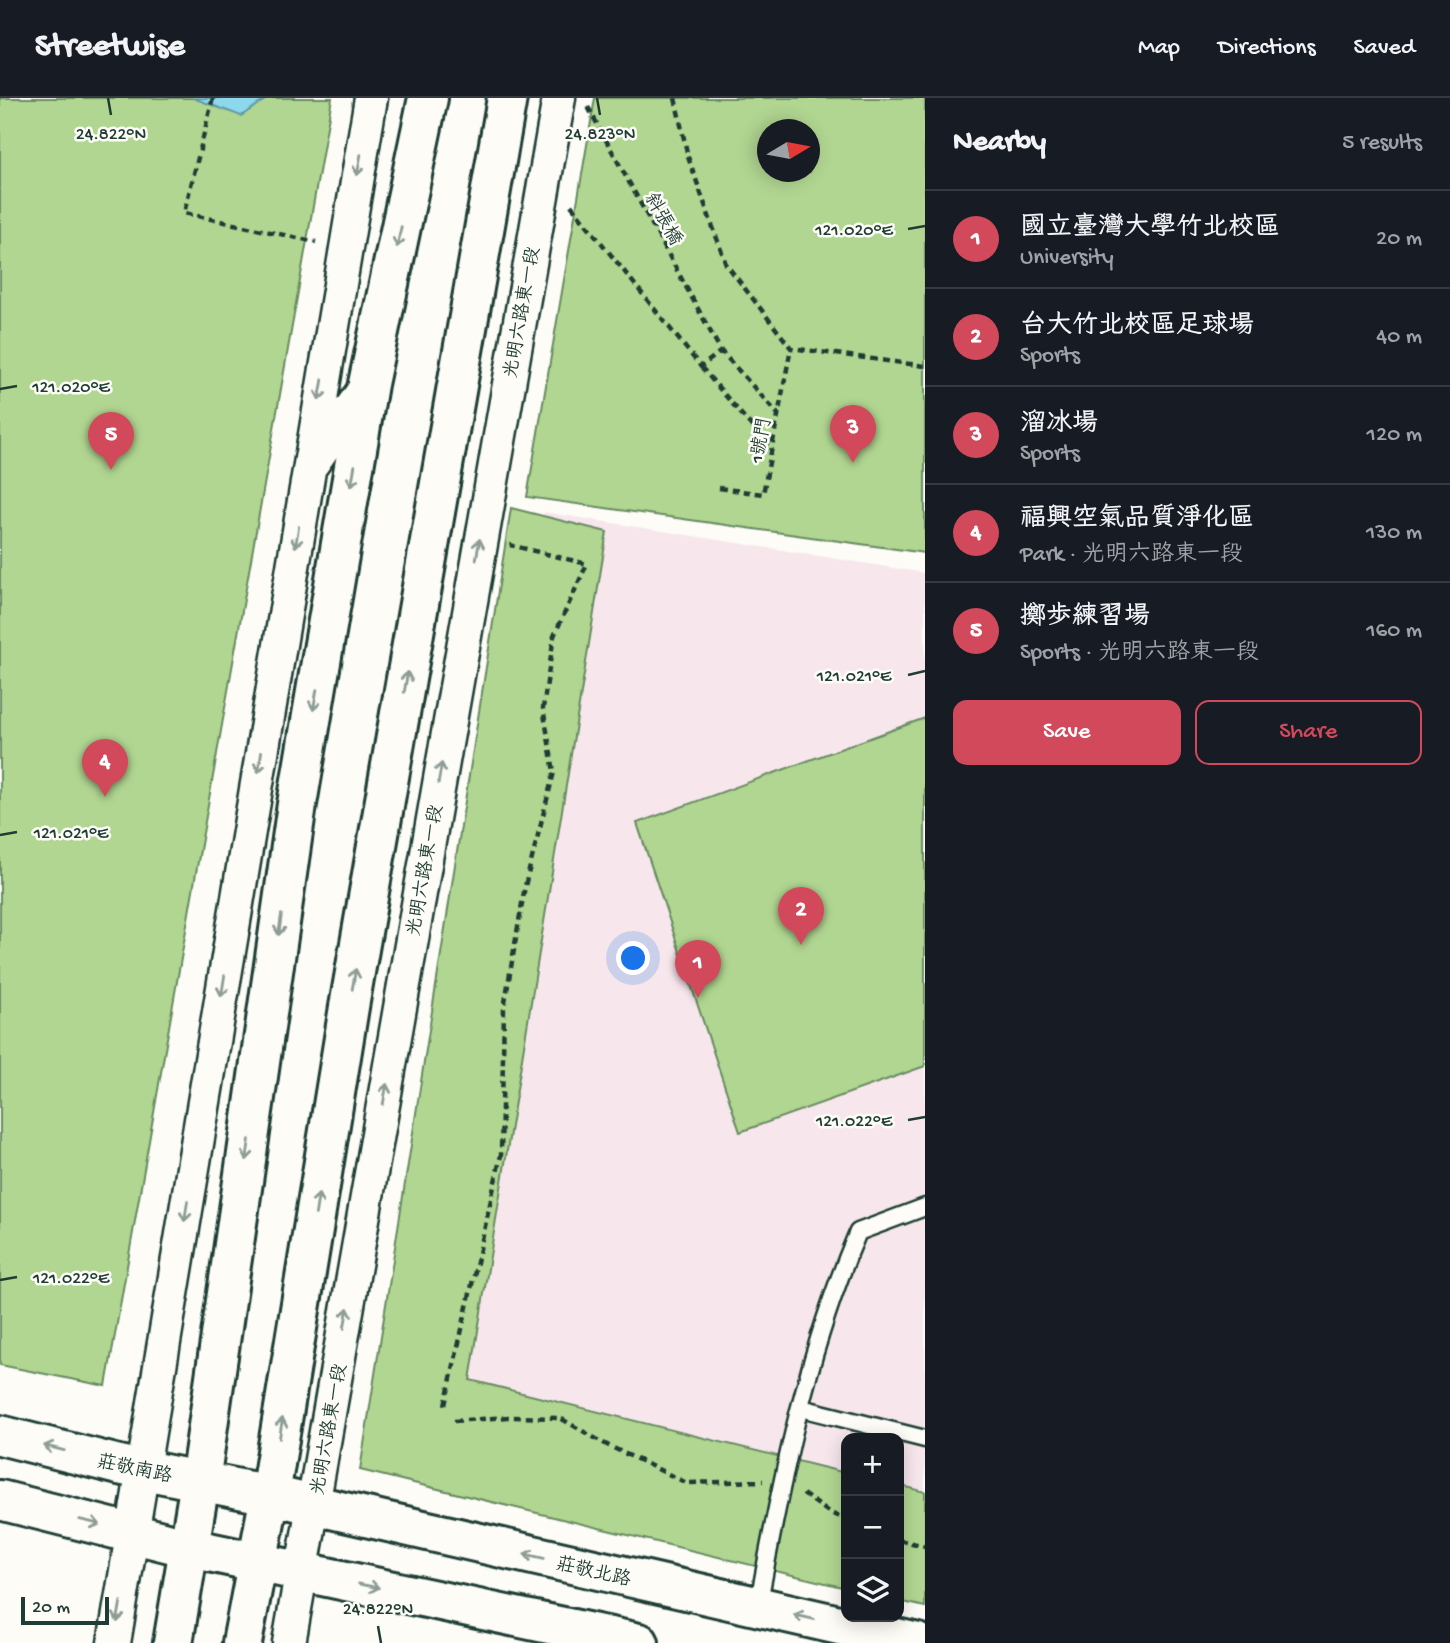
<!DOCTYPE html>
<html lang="en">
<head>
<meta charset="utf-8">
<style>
  :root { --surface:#171b24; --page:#242831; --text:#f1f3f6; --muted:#9ea1a6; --line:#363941; --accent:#d1495b }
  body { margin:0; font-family:"Gochi Hand","LXGW WenKai TC",sans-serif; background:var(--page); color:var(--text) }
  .controls { position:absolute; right:21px; bottom:21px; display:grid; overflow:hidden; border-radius:14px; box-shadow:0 4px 18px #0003 }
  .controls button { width:63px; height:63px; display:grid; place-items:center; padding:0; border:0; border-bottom:2px solid var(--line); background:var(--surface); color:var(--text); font:35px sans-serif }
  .compass { position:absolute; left:757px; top:21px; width:63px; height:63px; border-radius:50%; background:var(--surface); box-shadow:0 4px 18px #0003; rotate:80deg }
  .scale { position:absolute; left:21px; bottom:18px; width:88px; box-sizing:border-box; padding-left:7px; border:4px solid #1f3d34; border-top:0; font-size:19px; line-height:24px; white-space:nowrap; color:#1f3d34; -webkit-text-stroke:5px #fdfcf7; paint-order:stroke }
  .you { position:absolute; left:634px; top:861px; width:24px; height:24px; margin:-18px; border:5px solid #fff; border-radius:50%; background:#1a73e8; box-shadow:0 0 0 10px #1a73e833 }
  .badge { display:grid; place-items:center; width:46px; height:46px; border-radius:50%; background:var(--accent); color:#fff; font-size:23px; font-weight:700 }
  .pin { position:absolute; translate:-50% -58px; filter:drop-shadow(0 2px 4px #0008) }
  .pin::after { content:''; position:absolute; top:37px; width:24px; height:21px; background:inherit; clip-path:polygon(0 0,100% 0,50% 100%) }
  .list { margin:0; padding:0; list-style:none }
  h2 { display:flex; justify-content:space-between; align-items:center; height:91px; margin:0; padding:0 28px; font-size:30px }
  h2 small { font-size:23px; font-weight:400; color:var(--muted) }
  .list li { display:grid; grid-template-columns:46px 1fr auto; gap:21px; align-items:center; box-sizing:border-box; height:98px; padding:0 28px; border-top:2px solid var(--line) }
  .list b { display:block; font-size:26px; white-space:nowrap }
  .list p { margin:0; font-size:23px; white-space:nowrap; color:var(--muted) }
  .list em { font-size:23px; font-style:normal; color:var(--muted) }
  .actions { display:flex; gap:14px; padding:21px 28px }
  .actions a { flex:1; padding:16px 0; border:2px solid var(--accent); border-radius:14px; text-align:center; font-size:24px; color:var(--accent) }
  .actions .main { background:var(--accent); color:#fff }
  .icon { flex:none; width:38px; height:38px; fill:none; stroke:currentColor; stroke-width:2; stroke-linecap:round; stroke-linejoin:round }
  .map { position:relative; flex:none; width:925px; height:1545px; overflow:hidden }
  header { display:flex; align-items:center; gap:42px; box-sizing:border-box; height:98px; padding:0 35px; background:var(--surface); border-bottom:2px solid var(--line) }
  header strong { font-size:33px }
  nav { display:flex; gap:38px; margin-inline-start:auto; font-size:24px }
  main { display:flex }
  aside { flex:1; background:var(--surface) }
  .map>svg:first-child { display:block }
</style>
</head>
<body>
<header>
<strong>Streetwise</strong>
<nav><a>Map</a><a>Directions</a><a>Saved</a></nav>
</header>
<main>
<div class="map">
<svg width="925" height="1545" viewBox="0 0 925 1545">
  <rect width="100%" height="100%" fill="#fdfcf7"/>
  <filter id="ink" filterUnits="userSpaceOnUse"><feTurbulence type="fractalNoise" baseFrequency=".0143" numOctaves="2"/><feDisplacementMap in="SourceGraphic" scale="14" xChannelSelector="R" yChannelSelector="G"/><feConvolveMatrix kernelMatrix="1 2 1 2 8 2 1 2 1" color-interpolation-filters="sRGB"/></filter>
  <g filter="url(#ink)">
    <path fill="#f7e7ec" d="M544,414l381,61v974l-26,-7v-102h-53v90l-437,-105z"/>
    <path fill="#b1d691" stroke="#688a62" stroke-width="2" fill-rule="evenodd" d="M0,0h332l-226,1288 -106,-21z
      M595,0h330v455l-398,-56zM768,32h42v42h-42z
      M511,410l96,24 -137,848 376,93v115l-486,-118z
      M925,620v348l-185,66 -103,-309z
      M899,1387l26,7v115l-26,-6z"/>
    <path fill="#8dd8ed" stroke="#619aa3" stroke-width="2" d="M193,0h75l-27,18z"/>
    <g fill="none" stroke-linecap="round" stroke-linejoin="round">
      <g stroke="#1f3d34" stroke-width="21">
        <path id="service" d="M801,1310l124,31
          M758,1509c23,-126 49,-257 100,-375l67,-25"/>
      </g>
      <g stroke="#1f3d34" stroke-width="37">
        <path id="minor" d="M313,365l54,-78
          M114,1545l257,-1545
          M289,1545l270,-1545"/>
      </g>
      <g stroke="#1f3d34" stroke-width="44">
        <path id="tertiary" d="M0,1337l119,30 151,30 648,148
          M0,1402l190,48 449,95"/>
      </g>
      <g stroke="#1f3d34" stroke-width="44">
        <path id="secondary" d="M173,1545l27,-161 97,-678 71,-420 60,-286
          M242,1545l28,-148 79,-488 158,-909"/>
      </g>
      <path stroke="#1f3d34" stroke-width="4.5" stroke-dasharray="7 5" stroke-linecap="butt" d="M213,0l-29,115 132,29
        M675,0l13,59 38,107 65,84 134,18
        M588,9l133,244 57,63
        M571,107l130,162 20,-16
        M701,269l71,83
        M719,390l44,6 28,-146
        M445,1307l56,-250 3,-147 21,-122 29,-114 -11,-64 11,-72 33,-72 -77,-19
        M454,1323l54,-4 52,1 47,27 80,38 76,-2
        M803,1396l27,19 16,6
        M899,1442l26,6"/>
      <use href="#service" stroke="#fdfcf7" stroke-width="16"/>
      <use href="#minor" stroke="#fdfcf7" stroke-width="32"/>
      <use href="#tertiary" stroke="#fdfcf7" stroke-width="38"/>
      <use href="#secondary" stroke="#fdfcf7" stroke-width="38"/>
    </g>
    <defs><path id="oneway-shaft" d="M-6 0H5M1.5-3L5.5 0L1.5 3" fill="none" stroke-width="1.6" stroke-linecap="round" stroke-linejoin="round" transform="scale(1.75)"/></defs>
    <g stroke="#8e9c96">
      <use href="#oneway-shaft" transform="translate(359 67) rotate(100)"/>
      <use href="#oneway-shaft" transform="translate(399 139) rotate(102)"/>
      <use href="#oneway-shaft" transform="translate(321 292) rotate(100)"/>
      <use href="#oneway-shaft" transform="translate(353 378) rotate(100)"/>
      <use href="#oneway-shaft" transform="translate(297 439) rotate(99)"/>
      <use href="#oneway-shaft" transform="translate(478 451) rotate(-80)"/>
      <use href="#oneway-shaft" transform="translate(406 584) rotate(-80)"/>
      <use href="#oneway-shaft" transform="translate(315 602) rotate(100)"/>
      <use href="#oneway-shaft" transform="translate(260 664) rotate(99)"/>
      <use href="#oneway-shaft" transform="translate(440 675) rotate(-80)"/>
      <use href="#oneway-shaft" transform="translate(280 827) rotate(98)"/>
      <use href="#oneway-shaft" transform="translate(354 881) rotate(-80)"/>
      <use href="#oneway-shaft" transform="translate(223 888) rotate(99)"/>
      <use href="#oneway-shaft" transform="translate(385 996) rotate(-80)"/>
      <use href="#oneway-shaft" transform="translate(248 1052) rotate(98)"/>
      <use href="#oneway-shaft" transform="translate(317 1106) rotate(-81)"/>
      <use href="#oneway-shaft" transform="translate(186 1113) rotate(99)"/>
      <use href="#oneway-shaft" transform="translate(346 1220) rotate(-80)"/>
      <use href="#oneway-shaft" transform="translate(281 1330) rotate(-81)"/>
      <use href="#oneway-shaft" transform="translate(54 1350) rotate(-166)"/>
      <use href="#oneway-shaft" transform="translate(90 1424) rotate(13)"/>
      <use href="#oneway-shaft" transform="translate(534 1458) rotate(-167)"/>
      <use href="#oneway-shaft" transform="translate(369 1488) rotate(11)"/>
      <use href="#oneway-shaft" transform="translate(119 1514) rotate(100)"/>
      <use href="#oneway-shaft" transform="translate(804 1519) rotate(-167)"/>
    </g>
  </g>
  <path fill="none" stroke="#1f3d34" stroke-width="2.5" d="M108,0l3,17M597,0l3,17M908,131l17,-3M0,291l17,-3M908,577l17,-4M0,737l17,-3M908,1022l17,-3M0,1182l17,-3M378,1528l3,17"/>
  <g text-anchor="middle" stroke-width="5" stroke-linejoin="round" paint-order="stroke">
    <g font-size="19" fill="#1f3d34" stroke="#fdfcf7">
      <text transform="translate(665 120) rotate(61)" y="7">斜張橋</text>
      <text transform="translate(520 214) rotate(-80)" y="7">光明六路東一段</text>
      <text transform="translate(759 342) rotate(-79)" y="7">1號門</text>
      <text transform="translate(423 772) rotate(-80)" y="7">光明六路東一段</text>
      <text transform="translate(327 1331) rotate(-80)" y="7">光明六路東一段</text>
      <text transform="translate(135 1369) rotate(12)" y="7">莊敬南路</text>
      <text transform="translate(594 1472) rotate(13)" y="7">莊敬北路</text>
    </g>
  </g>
  <g font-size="18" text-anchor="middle" fill="#1f3d34" stroke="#fdfcf7" stroke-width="5" stroke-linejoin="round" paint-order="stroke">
    <text x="111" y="41">24.822°N</text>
    <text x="600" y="41">24.823°N</text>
    <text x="854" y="137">121.020°E</text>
    <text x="71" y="294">121.020°E</text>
    <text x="854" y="583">121.021°E</text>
    <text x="71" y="740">121.021°E</text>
    <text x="854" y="1028">121.022°E</text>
    <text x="71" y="1185">121.022°E</text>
    <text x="378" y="1516">24.822°N</text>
  </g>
</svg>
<div class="controls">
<button>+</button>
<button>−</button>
<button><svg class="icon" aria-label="layers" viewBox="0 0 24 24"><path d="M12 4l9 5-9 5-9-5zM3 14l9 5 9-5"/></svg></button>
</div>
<svg class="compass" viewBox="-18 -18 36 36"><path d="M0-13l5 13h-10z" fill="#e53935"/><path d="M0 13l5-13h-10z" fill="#9ea1a6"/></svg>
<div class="scale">20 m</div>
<div class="you"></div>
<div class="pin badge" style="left:698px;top:900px">1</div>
<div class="pin badge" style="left:801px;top:847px">2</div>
<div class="pin badge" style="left:853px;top:365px">3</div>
<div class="pin badge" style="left:105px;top:699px">4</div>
<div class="pin badge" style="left:111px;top:372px">5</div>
</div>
<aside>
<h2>Nearby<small>5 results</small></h2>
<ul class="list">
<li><span class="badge">1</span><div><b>國立臺灣大學竹北校區</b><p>University</p></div><em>20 m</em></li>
<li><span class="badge">2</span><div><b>台大竹北校區足球場</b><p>Sports</p></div><em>40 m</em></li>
<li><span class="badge">3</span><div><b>溜冰場</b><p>Sports</p></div><em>120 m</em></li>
<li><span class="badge">4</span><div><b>福興空氣品質淨化區</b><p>Park · 光明六路東一段</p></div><em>130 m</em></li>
<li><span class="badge">5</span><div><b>擲歩練習場</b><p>Sports · 光明六路東一段</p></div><em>160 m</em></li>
</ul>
<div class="actions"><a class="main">Save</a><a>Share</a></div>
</aside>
</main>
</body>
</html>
